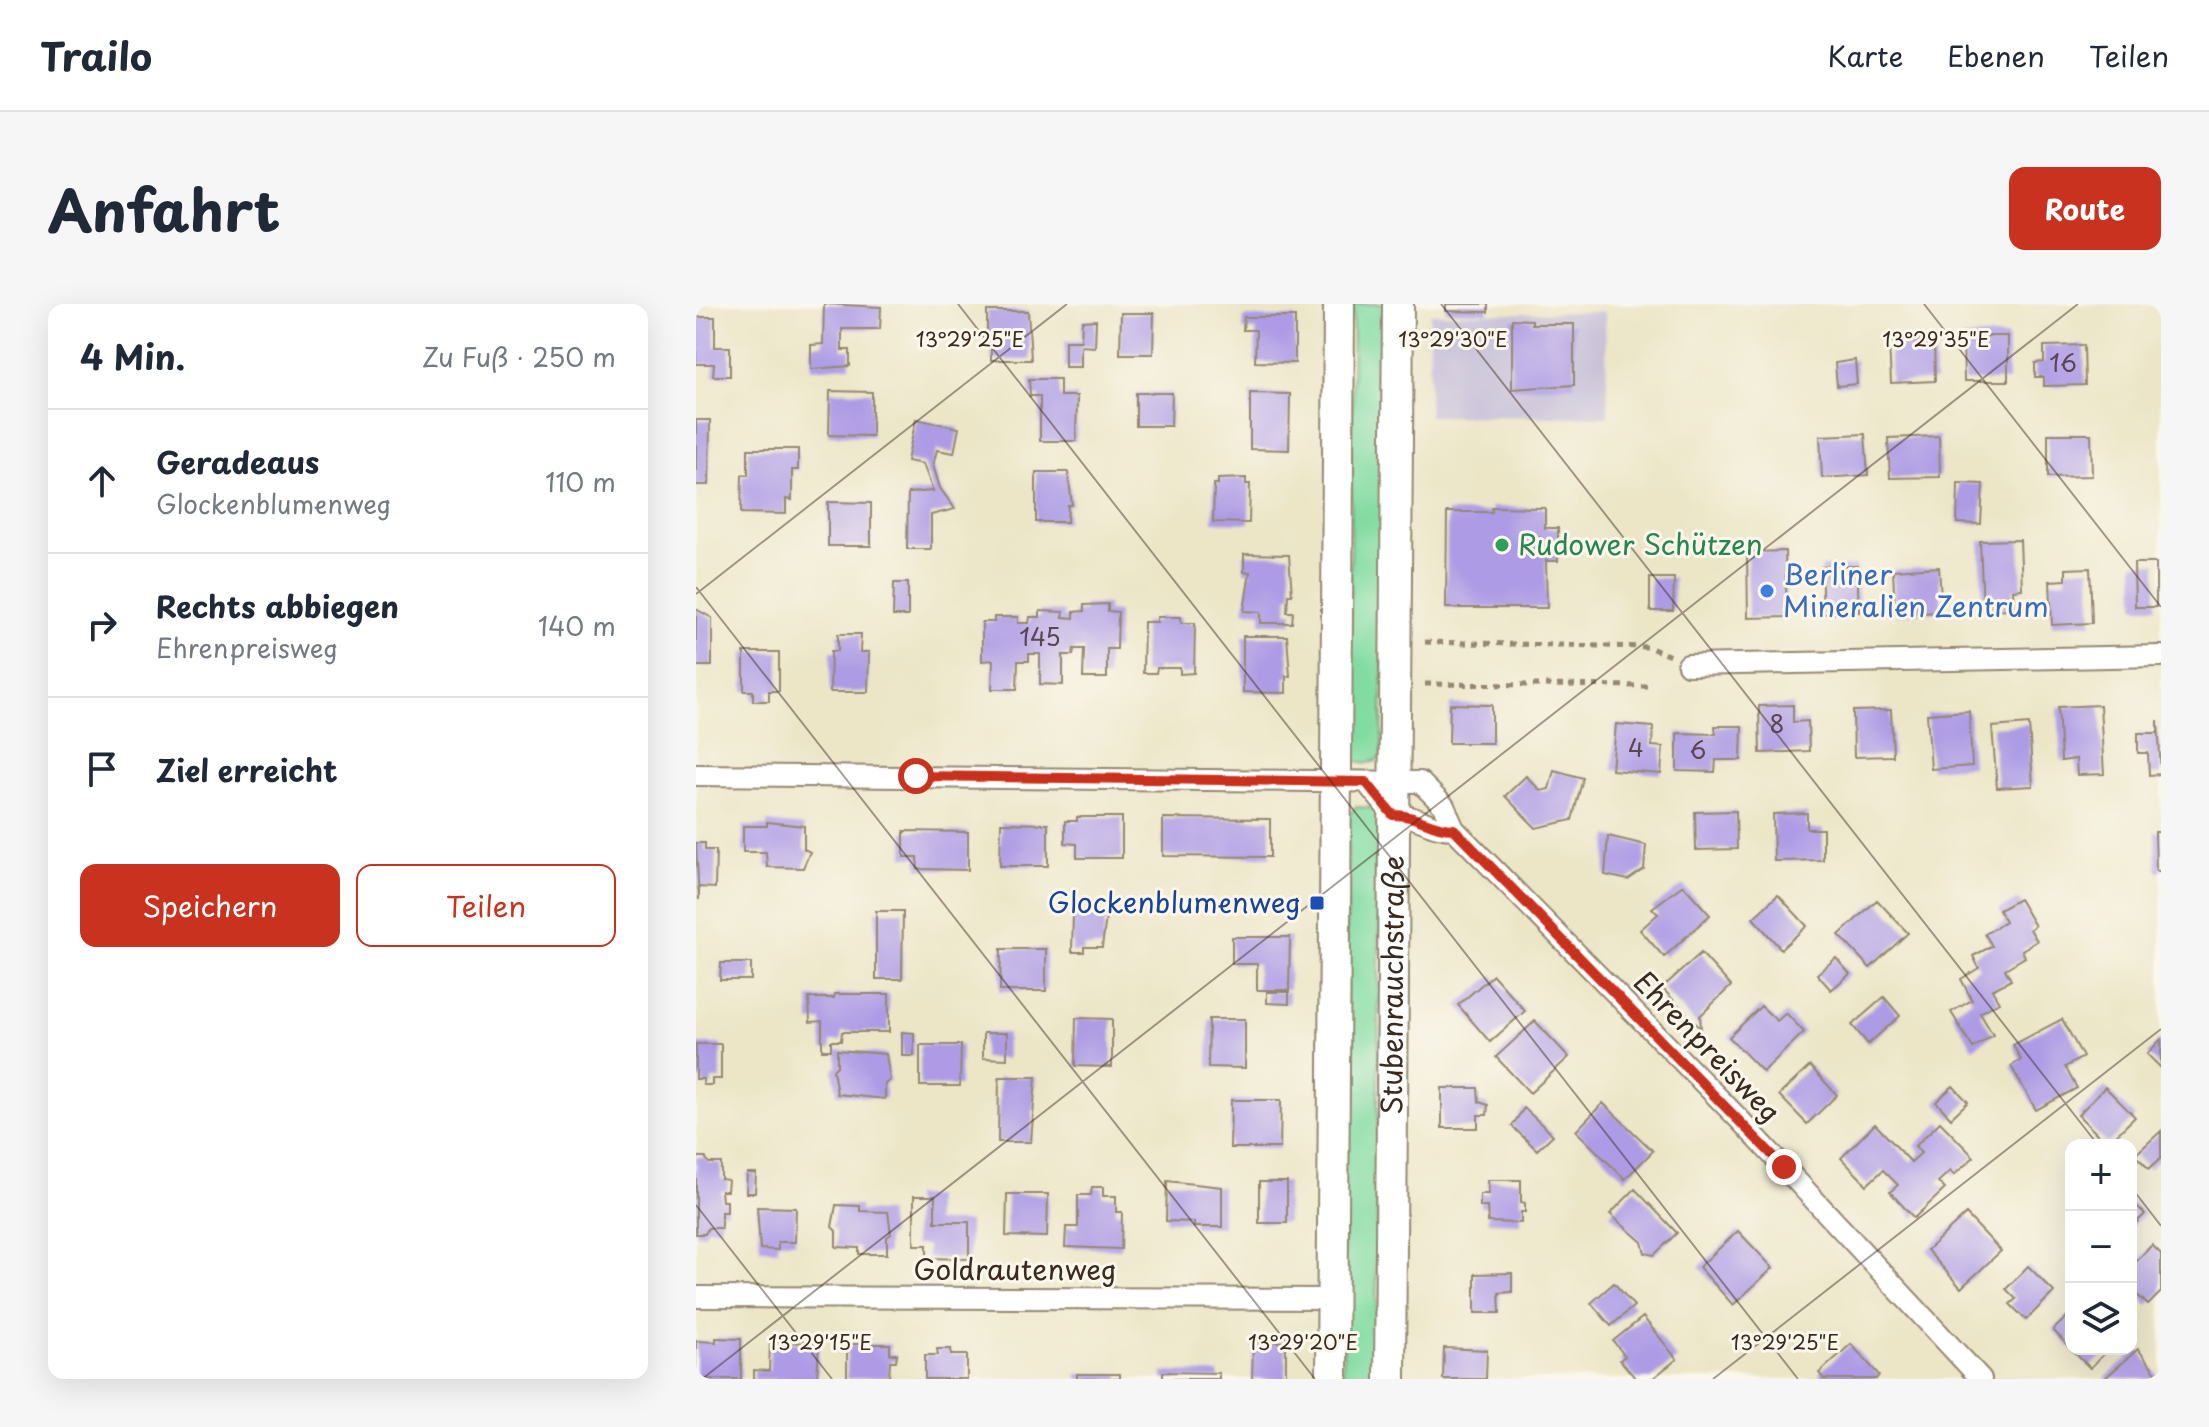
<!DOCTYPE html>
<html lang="de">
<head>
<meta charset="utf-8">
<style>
  :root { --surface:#fff; --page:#f6f6f7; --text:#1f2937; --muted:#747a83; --line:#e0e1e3; --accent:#c8321e }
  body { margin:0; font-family:"Playpen Sans",sans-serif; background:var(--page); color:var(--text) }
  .controls { position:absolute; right:24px; bottom:24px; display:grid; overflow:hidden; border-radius:16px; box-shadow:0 8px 32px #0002 }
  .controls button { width:72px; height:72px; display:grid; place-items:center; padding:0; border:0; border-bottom:2px solid var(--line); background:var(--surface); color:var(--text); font:40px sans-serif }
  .stop { position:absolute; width:24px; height:24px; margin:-18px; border:6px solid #c8321e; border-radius:50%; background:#fff }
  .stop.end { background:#c8321e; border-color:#fff; box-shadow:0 2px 8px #0008 }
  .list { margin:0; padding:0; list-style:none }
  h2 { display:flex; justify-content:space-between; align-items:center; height:104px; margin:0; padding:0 32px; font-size:34px }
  h2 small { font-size:26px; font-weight:400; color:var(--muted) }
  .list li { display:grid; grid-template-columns:52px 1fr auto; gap:24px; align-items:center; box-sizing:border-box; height:144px; padding:0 32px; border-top:2px solid var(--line) }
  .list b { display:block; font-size:30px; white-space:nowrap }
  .list p { margin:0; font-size:26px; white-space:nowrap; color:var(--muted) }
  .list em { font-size:26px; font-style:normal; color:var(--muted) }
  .actions { display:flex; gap:16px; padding:24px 32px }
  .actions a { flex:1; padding:18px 0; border:2px solid var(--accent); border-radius:16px; text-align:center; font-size:28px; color:var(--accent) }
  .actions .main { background:var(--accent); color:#fff }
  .icon { flex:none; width:44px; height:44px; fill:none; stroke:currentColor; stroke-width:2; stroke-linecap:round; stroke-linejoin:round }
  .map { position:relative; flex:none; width:1465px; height:1075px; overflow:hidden; border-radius:16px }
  header { display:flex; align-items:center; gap:48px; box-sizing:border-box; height:112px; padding:0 40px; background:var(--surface); border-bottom:2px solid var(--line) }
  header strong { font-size:38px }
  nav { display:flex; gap:44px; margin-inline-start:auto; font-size:28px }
  .intro { display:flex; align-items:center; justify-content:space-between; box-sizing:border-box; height:192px; padding:0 48px }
  h1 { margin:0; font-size:56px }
  .button { padding:20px 36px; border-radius:16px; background:var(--accent); color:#fff; font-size:28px; font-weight:700 }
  main { display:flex; gap:48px; padding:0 48px }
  aside { flex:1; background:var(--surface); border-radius:16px; box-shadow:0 8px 32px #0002 }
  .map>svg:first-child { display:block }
</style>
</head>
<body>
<header>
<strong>Trailo</strong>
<nav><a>Karte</a><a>Ebenen</a><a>Teilen</a></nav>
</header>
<div class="intro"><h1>Anfahrt</h1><a class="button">Route</a></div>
<main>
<aside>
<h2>4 Min.<small>Zu Fuß · 250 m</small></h2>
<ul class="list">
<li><svg class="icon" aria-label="ahead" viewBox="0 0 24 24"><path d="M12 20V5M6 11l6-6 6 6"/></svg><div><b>Geradeaus</b><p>Glockenblumenweg</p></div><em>110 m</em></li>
<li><svg class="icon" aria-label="right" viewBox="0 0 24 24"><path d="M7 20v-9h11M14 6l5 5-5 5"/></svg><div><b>Rechts abbiegen</b><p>Ehrenpreisweg</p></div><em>140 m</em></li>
<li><svg class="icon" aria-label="arrive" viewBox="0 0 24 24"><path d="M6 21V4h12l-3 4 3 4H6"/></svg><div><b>Ziel erreicht</b></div></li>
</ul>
<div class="actions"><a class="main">Speichern</a><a>Teilen</a></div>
</aside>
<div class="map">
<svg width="1465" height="1075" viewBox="0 0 1465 1075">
  <rect width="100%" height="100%" fill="#fbf7ec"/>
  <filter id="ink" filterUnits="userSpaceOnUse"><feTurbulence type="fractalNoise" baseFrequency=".0125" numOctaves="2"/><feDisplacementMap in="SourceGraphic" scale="16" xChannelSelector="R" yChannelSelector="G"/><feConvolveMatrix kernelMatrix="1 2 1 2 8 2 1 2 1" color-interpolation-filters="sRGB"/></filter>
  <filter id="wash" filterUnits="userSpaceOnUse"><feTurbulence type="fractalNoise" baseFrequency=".006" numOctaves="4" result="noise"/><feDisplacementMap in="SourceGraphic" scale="32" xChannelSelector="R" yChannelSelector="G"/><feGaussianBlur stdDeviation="1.8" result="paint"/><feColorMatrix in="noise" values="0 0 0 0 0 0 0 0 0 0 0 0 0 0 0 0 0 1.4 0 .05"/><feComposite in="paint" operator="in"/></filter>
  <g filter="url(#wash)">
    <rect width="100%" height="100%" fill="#ece6c7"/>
    <path fill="#c8bfd8" d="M909,8l3,105 -179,-1 1,-102z"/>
    <path fill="#82dca1" stroke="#5e8360" stroke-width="2" d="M657,0h32l-3,452c-8,9 -25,9 -33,-1z
      M660,503l16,1 8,8 -4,563h-33l5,-563z"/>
    <g id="blocks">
      <path fill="#ad9ce5" d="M128,0l57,3 -1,22h-38v21h8v16l-39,3v-24l12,-1z
        M750,0h42v8l-42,-1z
        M291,7h41l3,49h-40v-19h-4z
        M425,9h33l-1,41h-33z
        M0,13h19v30h15v29h-17l1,-12h-18z
        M548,13h51v46l-40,-1 1,-32h-13z
        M816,15l20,1v4h42v61l-62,4z
        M400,16l-1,27 -14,-1v21h-16v-26h16l1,-20z
        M1289,32h23v45h-44l-1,-44z
        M1238,37l1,40 -44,2 -2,-41z
        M1388,41l1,40 -41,1v-9h-9v-14l9,-1v-16z
        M1159,56l2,24 -20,2 -2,-23z
        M333,75h31v17h17l-1,45h-36v-45h-10z
        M134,87l42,1v44l-43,-1z
        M440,89h36l-1,33h-35z
        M554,89l40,1 -1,56 -39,-1z
        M220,115l43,9 -5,25 -17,-3 -4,15 7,23 15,21 -24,6v34h-24l1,-56 25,-2 -10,-27 -16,-3z
        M0,116h14l-1,65h-13z
        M1169,130l3,41 -46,3 -2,-42z
        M1352,130h43l1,42 -44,1z
        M1243,132l1,41 -50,1 -2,-40z
        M52,145h50v21h-6v30l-6,-1v15l-45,-1 1,-38h6z
        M340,168h32l4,33h-4l-1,17h-31z
        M550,174v6h4l-1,39 -36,-1 1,-38h4v-5z
        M1262,179l25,1 -2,40 -24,-1z
        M132,198l43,1v43h-43z
        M795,203l54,1v20h13v33h-12l1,47h-101l1,-96h45z
        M1324,236l2,49 -9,1 1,19 -31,1 -3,-69z
        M1089,247l2,66 -39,1 -1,-66z
        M548,250l45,1 3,40h-4l-1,17h6l-1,11h-31v-11l-17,-1 6,-39h-6z
        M1438,259h22v44h-21z
        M1161,262l2,46 -36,2 -2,-47z
        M1243,263l3,45 -47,2 -2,-44z
        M1394,264l2,55 -40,2 -2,-44 16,-1v-11z
        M954,274h24l-1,33h-23z
        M198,279h14v33h-15z
        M412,300v7l10,1 -1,37h-10v29h-24l1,-29h-10l-1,6h-10v30l-23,-1v-30h-11v7h-11l-1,28h-25l1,-29 -11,1v-39h12v-5h24v6h11l1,-6h10v-6l24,1 -1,5 11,1v-6l10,-1v-6z
        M0,305l16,9v48h-16z
        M461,313h24v6h14l-1,50 -14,1v-6h-23l-1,5h-13l1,-51h13z
        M142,330h23l-1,18h9l-1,40h-38l1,-41h7z
        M547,332h44l3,40h-4v17l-43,-1z
        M48,348h35v39h-10v10h-16v-10h-9z
        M754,400l42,1v38h-43z
        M1097,401v17l15,-1 1,30 -49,2 -1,-47z
        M1404,401l4,69 -27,1 -1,-16 -15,2 -3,-54z
        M1195,406l2,46 -39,1 -1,-46z
        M1273,407l3,55 -41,3 -4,-55z
        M1462,416l3,54 -12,1 -1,-22h-10v-20h20z
        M920,420l37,3 -1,19 11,1 -2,27 -49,-4z
        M1333,420l4,62 -36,2 -5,-61z
        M1019,422h27l-1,34h-25l-1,12 -38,-1v-38l39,1z
        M858,466l29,8 -11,42 -36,8 -31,-32 21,-20 15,15 8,-2z
        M1040,507l1,38 -41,1 -1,-38z
        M1111,509v16h16v31l-49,1 -1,-47z
        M381,513h45v41h-45v-14l-12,-1v-22h12z
        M467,514l107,1v38l-107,-1z
        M71,518l37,4v23l6,3 -7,16 -36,-1 -1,-15h-23v-26h24z
        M305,519l47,1v42h-48z
        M208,527l64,1v38l-50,-1 -1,-12h-13z
        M1459,528h6v39h-5z
        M912,532l38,9 -2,24 -16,11 -23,-5z
        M0,539h9v7h11l-1,38 -16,-1v13z
        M987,581l27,30 -46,42 -24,-27 18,-16 -6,-6z
        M1082,591l29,31 -26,23 -28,-31z
        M1323,595l16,27 -5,3 7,12 -15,9 3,7 -20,12 6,11 -19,10 7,12 -19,11 13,22 -20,13 -22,-36 21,-12 -11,-21 18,-11 -6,-12 19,-10 -7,-12 20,-12 -6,-12z
        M1181,596l31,33 -38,35 -31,-33z
        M180,607h27l-1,68h-26z
        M377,609h30l3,4 -4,30h-18v5h-12z
        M536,633h58l-1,53h-32v-26h-25z
        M305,645h45v42h-46z
        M1005,649l30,33 -31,30 1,13 -39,-41z
        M1140,654l14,16 -19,16 -14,-16z
        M25,659h30v17h-31z
        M797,671l32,36 -35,31 -32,-37z
        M571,688h22v12l-22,-1z
        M139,690h54v38h-47l-1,9h-10v9h-9v-29l-12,1 -1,-24h25z
        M1188,693l16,19 -32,28 -16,-19z
        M1065,702l16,15 9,-8 18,19 -41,40 -34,-35z
        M380,714l36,1v48l-37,-1z
        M513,715h36v49l-37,-1z
        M1366,715l21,38 -18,10 12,21 -41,22 -25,-44 10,-6 -8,-15z
        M839,717l34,36 -39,36 -34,-36z
        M206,728l12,1v23h-12z
        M287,729h24v26l-24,-1z
        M1465,735v29l-14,-14z
        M0,740h25v35h-9v6h-9v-6h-7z
        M224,741h41l-1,41h-40z
        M141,746l49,4 4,26 -5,4v15l-48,-5 -4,-24 4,-4z
        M1114,762l27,29 -30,29 -28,-29z
        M303,773h37l-5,65h-33z
        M1257,782l15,16 -17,16 -15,-16z
        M1409,783l30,30 -28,27 -29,-29z
        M746,784h36l1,14 9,3 -1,10h-9v13h-36z
        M535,796h50l-1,48h-50z
        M907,799l50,48 -28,28 -49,-48z
        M828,804l29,27 -16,15 -25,-24z
        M1244,818l34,35 -20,18 -4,-4 -12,11 7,7 -31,29 -24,-26 8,-7 -15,-15 -16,15 -26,-27 34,-34 36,38 10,-9 -6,-7z
        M1465,827v27l-12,11 -14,-14z
        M0,853h9l4,6h12v16l7,1 -1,11h-6l1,10h5v11h-6v16h-13l-3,6h-9z
        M51,869h9l-1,20h-9z
        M792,876h33v22l4,1v9h-4v11l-33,-1 -1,-15h-7v-13h9z
        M471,877l55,6v40h-28v-5l-28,-1z
        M563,878h28v41h-28z
        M396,883h11v9h13v16h6l-1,37 -56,-2 1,-20h12v-32h13z
        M939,885l42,44 -23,22 -9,-2 -3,-11 -32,-28z
        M311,890h41l-1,43 -41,-1z
        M218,892h21v26h34v37l-42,-1v-13h-13z
        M1435,896l14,14 -14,14z
        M140,901l24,1v5l28,1 3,22 -4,3v17h-28v-6l-23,-1v-16l-4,-4z
        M61,903l39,1 -1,34h-17v8l-18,-1z
        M1270,910l35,37 -40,37 -34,-38z
        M1042,927l35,37 -40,37 -34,-38z
        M1456,941l9,9v38l-13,13 -17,-16v-22z
        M1332,962l26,26 -28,28 -16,-16 6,-5 -10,-10z
        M816,969v19l-13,1 1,20h-25v-39z
        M918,979l20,23 -23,20 -20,-23z
        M1375,1009v36l-18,-19z
        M947,1013l34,42 -25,20h-16l-16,-19 5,-4 -12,-15z
        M20,1034l25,1v40h-45v-38l20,1z
        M74,1038l49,1 -2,36h-63v-9l15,1z
        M557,1038h33v37h-34z
        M151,1040h43v10h7l-1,7h-6l-1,16 -42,2z
        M1155,1040l28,31 -3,4h-52l-5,-6z
        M748,1044l43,2 -1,29h-43z
        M241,1045h14v6h16v24h-42v-24h13z
        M1375,1045h38l-19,19z
        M1442,1045l23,30h-57z
        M467,1068l56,1v6h-56z
        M381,1070h43v5h-43z"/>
    </g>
  </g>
  <g filter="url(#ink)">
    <use href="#blocks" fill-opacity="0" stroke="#948872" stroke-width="2"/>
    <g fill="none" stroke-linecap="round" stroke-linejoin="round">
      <g stroke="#948872" stroke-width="24">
        <path id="street" d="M992,361l473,-9
          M0,471l724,7 24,24 10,23 285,290 242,260
          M670,478l27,33c28,0 35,14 61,14
          M0,993l637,2"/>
      </g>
      <g stroke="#948872" stroke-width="34">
        <g id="secondary">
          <path d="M636,1075l7,-1075"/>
          <path id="s1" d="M694,1075l8,-1075"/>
        </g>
      </g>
      <path stroke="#948872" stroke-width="5" stroke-dasharray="6 6" stroke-linecap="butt" d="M729,338l223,5 22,9
        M729,380l223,2"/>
      <use href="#street" stroke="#fff" stroke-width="20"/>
      <use href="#secondary" stroke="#fff" stroke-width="30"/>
    </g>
  </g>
  <g fill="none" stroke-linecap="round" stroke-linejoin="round" filter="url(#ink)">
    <path stroke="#c8321e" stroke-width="10" d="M220,472l450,6 27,33c26,0 37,14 61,14l330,338"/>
  </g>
  <path fill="none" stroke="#3b2a1e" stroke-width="2" stroke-opacity="0.45" d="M262,0l840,1075M745,0l657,841M1228,0l237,303M0,283l619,792M0,290l371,-290M1435,883l30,39M0,901l136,174M6,1075l1376,-1075M1017,1075l448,-350"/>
  <circle fill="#2e9e5b" stroke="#fbf7ec" stroke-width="3" cx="806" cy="241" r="8"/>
  <circle fill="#3f7fe0" stroke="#fbf7ec" stroke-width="3" cx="1071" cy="287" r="8"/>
  <rect fill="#1a4fb4" stroke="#fbf7ec" stroke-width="3" x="613" y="591" width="16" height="16" rx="4"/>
  <g text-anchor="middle" stroke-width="6" stroke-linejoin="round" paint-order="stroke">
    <g font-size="24" fill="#584650">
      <text x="1367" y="68">16</text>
      <text x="344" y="342">145</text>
      <text x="1081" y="429">8</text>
      <text x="940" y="453">4</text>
      <text x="1002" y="455">6</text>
    </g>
    <g font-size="28" fill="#27864d" stroke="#fbf7ec" text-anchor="start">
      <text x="822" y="251">Rudower Schützen</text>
    </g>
    <g font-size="28" fill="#366cbe" stroke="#fbf7ec" text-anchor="start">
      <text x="1087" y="281">Berliner<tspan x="1087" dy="32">Mineralien Zentrum</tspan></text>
    </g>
    <g font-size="28" fill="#164399" stroke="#fbf7ec" text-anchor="end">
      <text x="605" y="609">Glockenblumenweg</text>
    </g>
    <g font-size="28" fill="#3b2a1e" stroke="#fbf7ec">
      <text dy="10" stroke="none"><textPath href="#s1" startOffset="394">Stubenrauchstraße</textPath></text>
      <text transform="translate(1011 743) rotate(46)" y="10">Ehrenpreisweg</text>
      <text x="319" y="976">Goldrautenweg</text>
    </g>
  </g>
  <g font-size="20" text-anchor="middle" fill="#3b2a1e" stroke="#fbf7ec" stroke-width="6" stroke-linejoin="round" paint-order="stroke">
    <text x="757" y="43">13°29'30"E</text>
    <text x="274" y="43">13°29'25"E</text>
    <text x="1240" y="43">13°29'35"E</text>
    <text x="124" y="1046">13°29'15"E</text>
    <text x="607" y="1046">13°29'20"E</text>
    <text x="1089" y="1046">13°29'25"E</text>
  </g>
</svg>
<div class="controls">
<button>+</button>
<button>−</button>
<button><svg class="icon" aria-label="layers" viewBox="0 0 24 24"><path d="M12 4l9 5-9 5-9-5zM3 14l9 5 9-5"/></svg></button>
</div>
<div class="stop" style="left:220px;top:472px"></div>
<div class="stop end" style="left:1088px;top:863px"></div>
</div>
</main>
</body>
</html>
